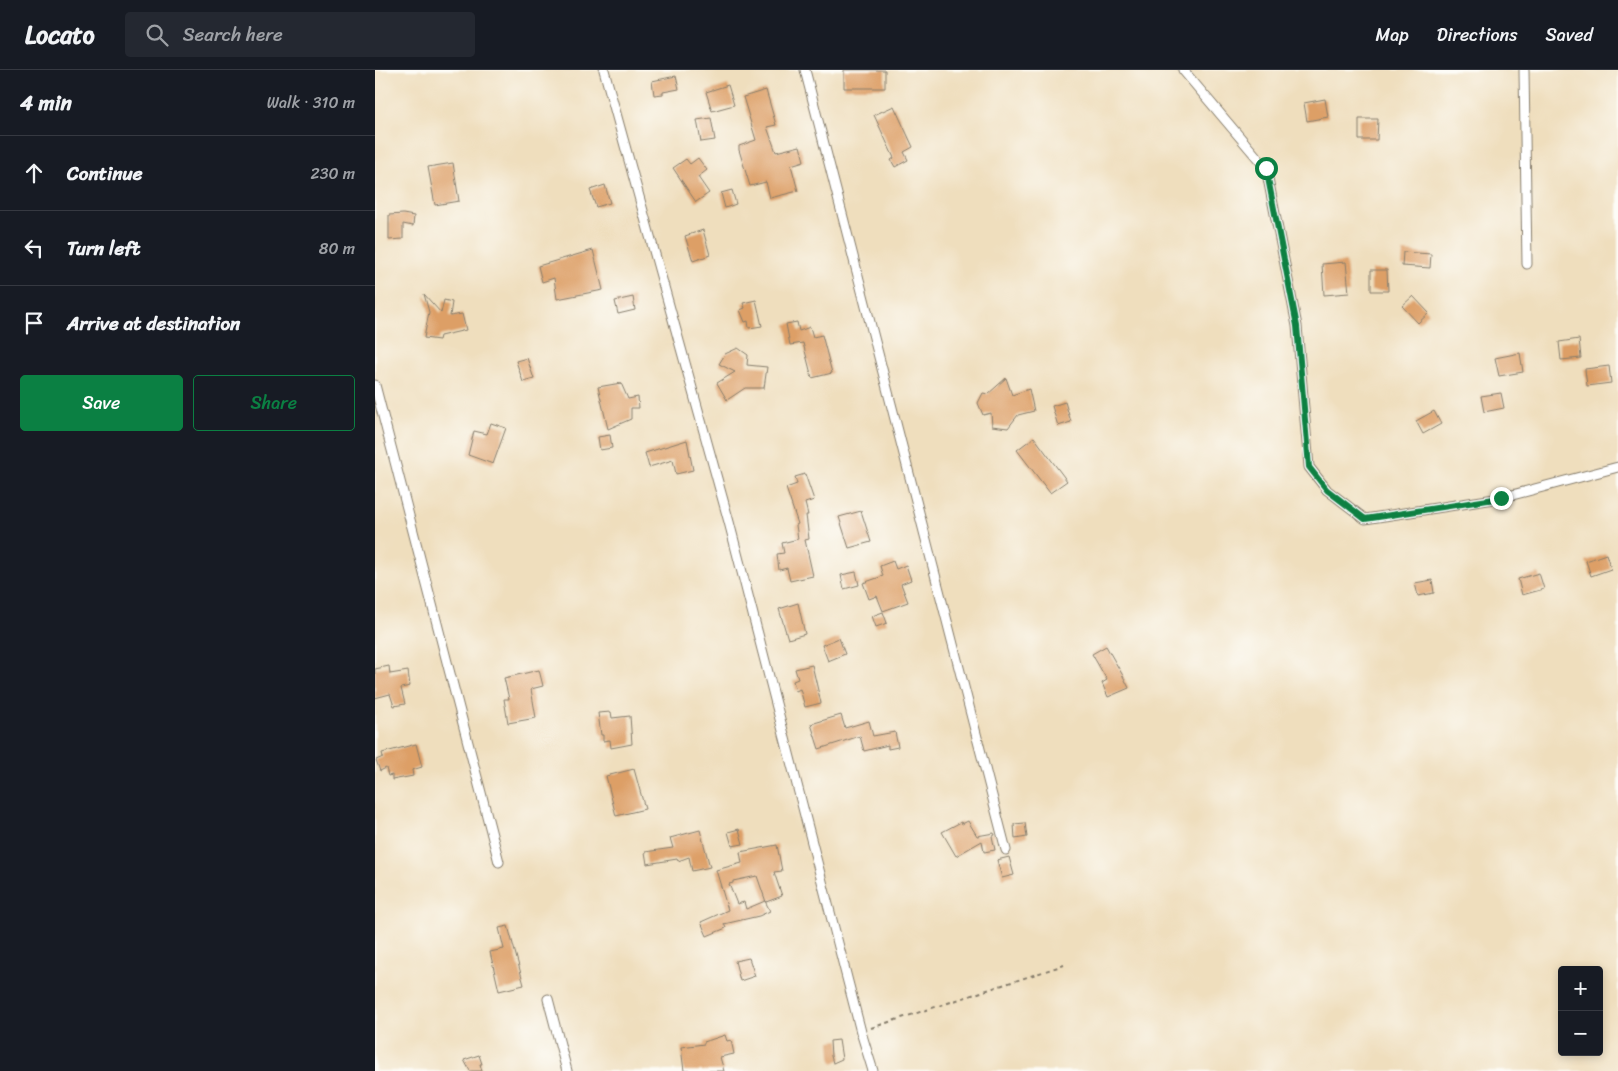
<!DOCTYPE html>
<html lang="en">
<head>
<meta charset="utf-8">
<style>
  :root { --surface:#171b24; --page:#242831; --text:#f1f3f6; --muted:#9ea1a6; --line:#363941; --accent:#0b8043 }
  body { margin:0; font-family:Sriracha,sans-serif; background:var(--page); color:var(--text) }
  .controls { position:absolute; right:15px; bottom:15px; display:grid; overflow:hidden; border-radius:5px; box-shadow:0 2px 8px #0003 }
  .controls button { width:45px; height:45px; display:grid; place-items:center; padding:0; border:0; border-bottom:1px solid var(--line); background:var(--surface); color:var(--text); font:25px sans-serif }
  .stop { position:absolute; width:15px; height:15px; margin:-11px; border:4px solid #0b8043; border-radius:50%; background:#fff }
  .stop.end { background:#0b8043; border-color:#fff; box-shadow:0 1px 5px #0008 }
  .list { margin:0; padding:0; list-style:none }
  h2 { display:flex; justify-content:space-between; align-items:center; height:65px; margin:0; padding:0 20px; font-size:21px }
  h2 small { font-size:16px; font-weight:400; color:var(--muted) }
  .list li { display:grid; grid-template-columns:32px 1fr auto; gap:15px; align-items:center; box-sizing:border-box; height:75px; padding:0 20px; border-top:1px solid var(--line) }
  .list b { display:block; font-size:19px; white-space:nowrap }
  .list em { font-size:16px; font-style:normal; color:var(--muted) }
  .actions { display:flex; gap:10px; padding:15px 20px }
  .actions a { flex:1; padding:11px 0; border:1px solid var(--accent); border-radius:5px; text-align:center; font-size:18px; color:var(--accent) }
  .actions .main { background:var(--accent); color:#fff }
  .icon { flex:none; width:28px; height:28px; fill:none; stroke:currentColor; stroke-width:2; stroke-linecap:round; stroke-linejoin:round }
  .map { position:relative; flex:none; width:1243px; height:1001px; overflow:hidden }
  header { display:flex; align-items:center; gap:30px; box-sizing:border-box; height:70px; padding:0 25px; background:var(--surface); border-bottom:1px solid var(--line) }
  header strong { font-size:24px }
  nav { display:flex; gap:28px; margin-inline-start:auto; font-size:18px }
  .search { width:350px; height:45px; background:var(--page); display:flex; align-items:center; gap:12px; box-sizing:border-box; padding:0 18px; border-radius:5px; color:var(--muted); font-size:19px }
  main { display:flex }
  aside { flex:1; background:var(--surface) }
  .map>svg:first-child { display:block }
</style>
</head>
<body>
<header>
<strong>Locato</strong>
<div class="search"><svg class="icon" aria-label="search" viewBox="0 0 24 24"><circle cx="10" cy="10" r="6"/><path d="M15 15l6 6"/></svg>Search here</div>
<nav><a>Map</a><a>Directions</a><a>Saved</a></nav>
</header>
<main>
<aside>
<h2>4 min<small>Walk · 310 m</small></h2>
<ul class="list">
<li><svg class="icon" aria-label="ahead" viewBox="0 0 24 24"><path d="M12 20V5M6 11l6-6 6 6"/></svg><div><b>Continue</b></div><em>230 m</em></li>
<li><svg class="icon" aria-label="left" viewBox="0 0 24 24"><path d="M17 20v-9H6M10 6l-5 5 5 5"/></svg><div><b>Turn left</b></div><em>80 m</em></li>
<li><svg class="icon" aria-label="arrive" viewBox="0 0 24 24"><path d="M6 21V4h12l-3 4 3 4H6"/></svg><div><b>Arrive at destination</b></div></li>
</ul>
<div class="actions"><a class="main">Save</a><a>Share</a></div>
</aside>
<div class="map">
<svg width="1243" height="1001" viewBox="0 0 1243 1001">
  <rect width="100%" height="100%" fill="#fdfcf7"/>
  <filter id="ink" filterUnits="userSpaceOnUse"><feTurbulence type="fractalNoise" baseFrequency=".02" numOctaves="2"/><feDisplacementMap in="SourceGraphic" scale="10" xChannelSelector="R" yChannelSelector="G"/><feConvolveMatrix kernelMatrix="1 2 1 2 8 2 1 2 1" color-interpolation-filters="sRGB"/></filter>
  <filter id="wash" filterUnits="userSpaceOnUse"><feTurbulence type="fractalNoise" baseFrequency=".0096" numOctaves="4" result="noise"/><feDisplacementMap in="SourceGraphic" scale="20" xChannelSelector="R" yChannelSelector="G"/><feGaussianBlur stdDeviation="1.12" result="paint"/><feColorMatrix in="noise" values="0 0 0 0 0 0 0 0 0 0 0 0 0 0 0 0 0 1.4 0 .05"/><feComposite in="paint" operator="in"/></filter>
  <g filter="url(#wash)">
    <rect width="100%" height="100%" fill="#efdebd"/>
    <g id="blocks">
      <path fill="#dd9f66" d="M469,0h41v18h-41z
        M301,6l3,13 -16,3v2l-9,1 -2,-14z
        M353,15l6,20 -22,6 -6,-19z
        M391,20l10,35 -9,2 9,25 24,-6 4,15 -13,4 7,26 -28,7 -4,-16 -16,4 -11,-36v-4l17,-6 -13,-43z
        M950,29l3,18 -21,4 -3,-18z
        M519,36l19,41 -9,5 4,8 -13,7 -4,-7 3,-2 -20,-43z
        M336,48l4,22 -14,2 -4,-22z
        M984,49h19l-1,21h-18z
        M323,88l9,12 -9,7 11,16 -13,9 -23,-34 13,-9 4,5z
        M78,93l6,38 -24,4 -7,-38z
        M230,115l5,18 -14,4 -6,-17z
        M357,120l4,14 -11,4 -4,-15z
        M28,144l11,2 -1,10 -10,-2v15l-14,1v-25z
        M328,160l7,25 -17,6 -8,-25z
        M218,180l10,40 -46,9 -3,-21 -12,4 -4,-16z
        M1028,182l28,2 -1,14 -28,-2z
        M971,192l3,31 -25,2 -2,-31z
        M996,200h16l1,21h-17z
        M49,224l17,19 3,-13 8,2 -2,14 12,-2 4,16 -26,6 -1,4 -15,-2 5,-26z
        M1038,226l16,17 -11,10 -16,-17z
        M258,227l2,13 -17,4 -3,-13z
        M381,230l6,26 -13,2 -1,-7 -3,1 -5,-12 5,-2 -2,-5z
        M422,252l2,9 11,-4 3,10 9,-2 10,38 -20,5 -9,-35 -13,2 -4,-21z
        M1204,269l2,19 -20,2 -2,-18z
        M363,278l10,7 -1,10 20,2 -3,21h-19l-18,12 -10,-17 18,-11 -16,-8 6,-10z
        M1145,283l3,19 -24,4 -4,-18z
        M152,288l7,21 -11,3 -7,-21z
        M1234,296l2,17 -24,3 -2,-17z
        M631,308l6,17 17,-6 5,22 -16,4 -10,13 -16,-2 -1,-13 -8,2 -5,-12 5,-10 5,1z
        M246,313l7,16 10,-2 1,11h-8v11l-23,10 -10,-42z
        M1126,323l3,15 -20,4 -3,-16z
        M690,332l6,20 -13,4 -6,-20z
        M1059,341l7,13 -18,10 -7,-13z
        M116,353l15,5 -13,36 -25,-9 6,-24 13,3z
        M235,365l2,13 -12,2 -2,-13z
        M659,367l33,44 -17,12 -33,-43z
        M312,370l6,30 -17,4 -3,-14 -24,7 -4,-14z
        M430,404l9,26 -9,3 3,12h-2l3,24 -4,1 8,36 -23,5 -3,-13 -8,2 -2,-16 7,-1 -2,-10 16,-4 -2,-14 2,-1 -12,-36 11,-4 -2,-7z
        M486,441l10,31 -22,6 -10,-31z
        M1231,484l5,15 -20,7 -5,-15z
        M518,491l3,8 10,-4 5,15 -10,4 7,18 -25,9 -6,-15 -8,3 -6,-16 20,-7 -3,-10z
        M481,502l3,13 -15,4 -3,-14z
        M1164,503l5,16 -22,6 -4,-16z
        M1057,510l2,13 -16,3 -3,-13z
        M423,533l7,31 -17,5 -9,-30z
        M508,542l4,11 -11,4 -4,-11z
        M464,568l6,16 -17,7 -6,-16z
        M731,576l16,28 7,14 -21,9 -6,-14 5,-3 -15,-26z
        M437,595l9,38 -16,4 -5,-18 -4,2 -3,-10 5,-2 -3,-10z
        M14,596l1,8 18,-3 2,15 -9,2 4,16 -11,2 -4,-12 -15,4v-29z
        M164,600l4,16 -12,3 5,29 -28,5 -4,-24h5l-5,-21z
        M236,642l1,6 18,-2 2,28 -21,4 -1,-8 -7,1v-6h-2l-3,-22z
        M466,645l4,13 24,-7 4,15 22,-4 3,15 -10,2v-4l-24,6 -4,-15 -41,13 -8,-25z
        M41,674l6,23 -10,3 1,6 -21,4v-5l-4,1 -2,-8 -6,3 -4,-11 7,-3 -1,-4z
        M259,699l11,40 -29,7 -10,-40z
        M593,751l9,15 17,-3 1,2 -3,1 3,14 -11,2 -2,-11 -26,15 -14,-24 19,-10 1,2z
        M650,753l2,14 -12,2 -1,-15z
        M364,759l4,15 -11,2 -4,-14z
        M325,760l10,37 -18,4 -3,-14 -11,4 -1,-2 -30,5 -2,-12 28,-4 -3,-10z
        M402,775l5,26 -8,1 8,24 -16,6 -9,-26 -24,5v2l-4,1 8,20 7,-2 2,7 19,-8 5,10 -11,5 -35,8 2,4 -19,8 -6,-14 27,-12 -12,-40 26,-7 -2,-11z
        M634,787l5,18 -12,3 -5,-18z
        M133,856l16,59 -25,6 -9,-39 14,-3 -5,-21z
        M374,888l6,18 -15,5 -5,-20z
        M350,965l2,6 4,-1 3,14 -14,3 4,14h-40l-3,-24 23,-3v-2z
        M464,970l3,19 -9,4 -2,-7 -1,-15z
        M104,985l3,9h-2l2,7h-12l-6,-11z"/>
    </g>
  </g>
  <g filter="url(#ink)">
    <use href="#blocks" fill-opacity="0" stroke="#867d6c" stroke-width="1"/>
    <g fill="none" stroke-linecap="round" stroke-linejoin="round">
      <g stroke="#867d6c" stroke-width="11">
        <path id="street" d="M229,0l125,452 132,510 12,39
          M430,0l201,780
          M808,0l83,98 31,158 12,141 18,23 38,29 136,-21 117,-31
          M1149,0l3,194
          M0,315l124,477
          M173,929l19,72"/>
      </g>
      <path stroke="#867d6c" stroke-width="2" stroke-dasharray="4 4" stroke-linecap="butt" d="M496,958l193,-63"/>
      <use href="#street" stroke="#fff" stroke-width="9"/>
    </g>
  </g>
  <g fill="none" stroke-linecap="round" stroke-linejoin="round" filter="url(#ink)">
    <path stroke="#0b8043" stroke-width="6" d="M891,98l31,158 12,141 18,23 38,29 136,-21"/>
  </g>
</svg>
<div class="controls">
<button>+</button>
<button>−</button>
</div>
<div class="stop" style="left:891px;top:98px"></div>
<div class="stop end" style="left:1126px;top:428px"></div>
</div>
</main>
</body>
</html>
